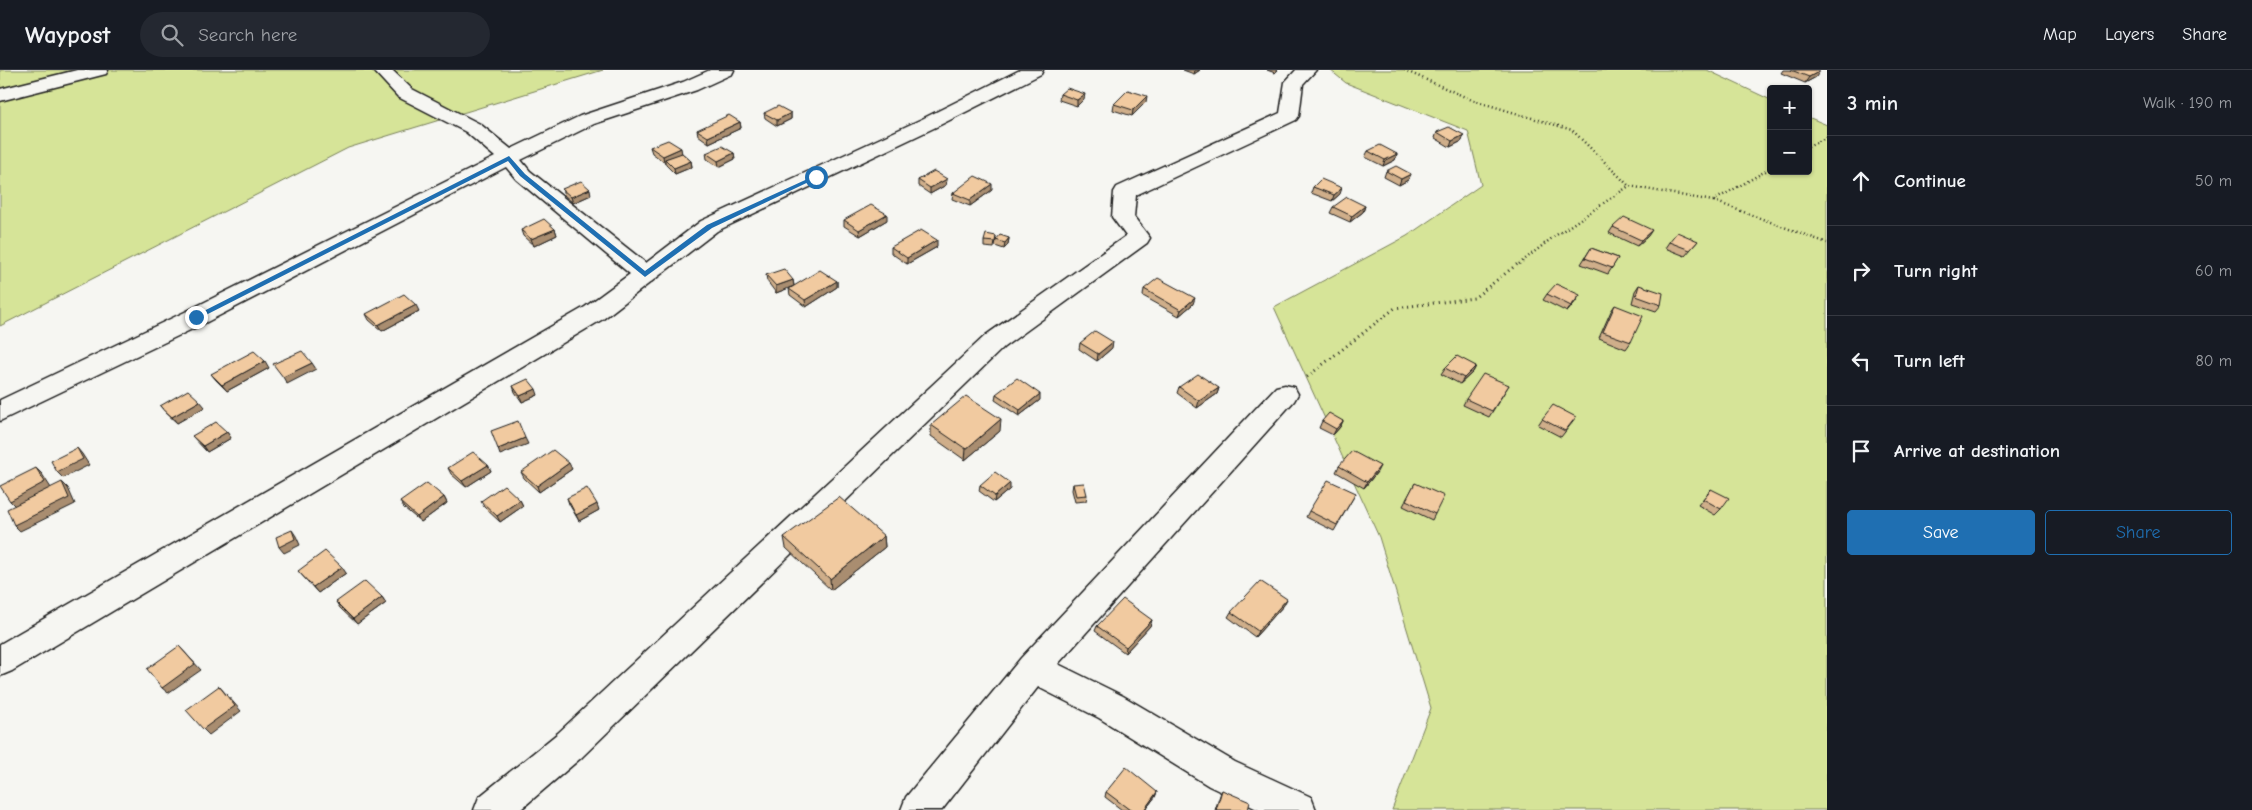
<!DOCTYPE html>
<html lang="en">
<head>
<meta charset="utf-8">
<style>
  :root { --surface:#171b24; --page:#242831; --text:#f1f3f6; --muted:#9ea1a6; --line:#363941; --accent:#1f6fb2 }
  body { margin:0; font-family:"Comic Neue",sans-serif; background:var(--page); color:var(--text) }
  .controls { position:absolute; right:15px; top:15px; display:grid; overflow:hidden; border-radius:5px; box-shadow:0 1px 4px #0004 }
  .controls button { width:45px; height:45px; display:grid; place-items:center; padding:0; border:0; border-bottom:1px solid var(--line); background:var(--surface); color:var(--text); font:25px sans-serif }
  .stop { position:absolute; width:15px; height:15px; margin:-11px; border:4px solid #1f6fb2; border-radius:50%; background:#fff }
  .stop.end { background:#1f6fb2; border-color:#fff; box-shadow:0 1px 5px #0008 }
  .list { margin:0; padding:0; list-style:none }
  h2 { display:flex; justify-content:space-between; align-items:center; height:65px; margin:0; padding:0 20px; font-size:21px }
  h2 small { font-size:16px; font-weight:400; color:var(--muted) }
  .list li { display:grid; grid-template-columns:32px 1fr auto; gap:15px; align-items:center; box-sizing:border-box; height:90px; padding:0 20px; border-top:1px solid var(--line) }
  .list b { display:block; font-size:19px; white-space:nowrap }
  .list em { font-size:16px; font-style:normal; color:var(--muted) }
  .actions { display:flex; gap:10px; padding:15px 20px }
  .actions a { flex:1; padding:11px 0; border:1px solid var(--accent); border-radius:5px; text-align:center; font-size:18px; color:var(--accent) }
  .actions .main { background:var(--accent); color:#fff }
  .icon { flex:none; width:28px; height:28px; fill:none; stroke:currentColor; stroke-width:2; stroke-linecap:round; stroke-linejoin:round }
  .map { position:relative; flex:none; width:1827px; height:740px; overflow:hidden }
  header { display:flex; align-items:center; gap:30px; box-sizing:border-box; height:70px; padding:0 25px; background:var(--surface); border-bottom:1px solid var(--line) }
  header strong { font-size:24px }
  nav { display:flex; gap:28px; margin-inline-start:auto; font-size:18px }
  .search { width:350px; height:45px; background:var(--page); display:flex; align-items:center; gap:12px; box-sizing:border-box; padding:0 18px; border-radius:28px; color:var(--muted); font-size:19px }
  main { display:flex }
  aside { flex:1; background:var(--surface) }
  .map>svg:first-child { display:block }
</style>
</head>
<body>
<header>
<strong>Waypost</strong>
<div class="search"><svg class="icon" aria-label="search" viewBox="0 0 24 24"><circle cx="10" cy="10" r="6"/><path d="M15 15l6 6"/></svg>Search here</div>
<nav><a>Map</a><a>Layers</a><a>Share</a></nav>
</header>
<main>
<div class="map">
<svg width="1827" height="740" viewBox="0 0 1827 740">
  <rect width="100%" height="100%" fill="#f6f6f2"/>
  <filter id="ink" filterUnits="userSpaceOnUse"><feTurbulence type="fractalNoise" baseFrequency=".02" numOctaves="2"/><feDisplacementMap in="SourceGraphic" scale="10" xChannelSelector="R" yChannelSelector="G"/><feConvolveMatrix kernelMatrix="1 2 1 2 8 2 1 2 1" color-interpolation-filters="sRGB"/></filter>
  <g filter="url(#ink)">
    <path fill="#d6e498" stroke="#79805a" d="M0,0h603l-255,78 -348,178z
      M1330,0h377l64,30v71h37v-54l19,8v685h-435l39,-102 -52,-171 -105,-230 133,-71 74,-51 -13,-54 -122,-48z"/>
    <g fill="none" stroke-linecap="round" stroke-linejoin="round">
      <g stroke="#1c1c1c" stroke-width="3">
        <path id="minor" d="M77,0h31l-2,4 -106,27v-12z
          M373,0h19l20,19 68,35 31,25 69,-33 103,-34 27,-12h24l-2,4 -35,16 -103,34 -73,36 9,11 116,92 55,-42 221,-102 98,-49h23l-2,4 -105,53 -219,104 -114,88 -591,352 -12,5v-32l585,-337 45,-33 -114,-95 -10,-12 -301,156 -205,98v-21l187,-89 308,-154 -29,-25 -68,-35z
          M1296,0h20l-13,14 -4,32 -3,4 -160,75 -2,22 16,21 -3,5 -143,104 -422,410 -62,53h-46l5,-13 79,-64 428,-398 140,-99 -14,-19 2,-25 3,-5 163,-74 5,-31z
          M1285,315l9,2 4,7 -4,7 -236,263 65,32 112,66 76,35 5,13h-57l-50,-24 -110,-68 -61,-31 -96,123h-41l5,-13 115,-139 255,-271z"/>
      </g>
      <path stroke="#1c1c1c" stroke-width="2.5" stroke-dasharray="1 3" stroke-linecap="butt" d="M1404,0l68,30 100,30 57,56
        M1808,77l19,-10
        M1714,131l113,42
        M1519,194l33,-26 77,-52 84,15 58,-33"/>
      <path stroke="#1c1c1c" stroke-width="3" stroke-dasharray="1 4" stroke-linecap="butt" d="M1307,307l88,-69 79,-10 46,-36"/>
      <use href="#minor" fill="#f6f6f2" fill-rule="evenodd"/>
    </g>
    <path fill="#cfae8a" stroke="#1c1c1c" d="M1183,0h17l-6,4z
      M1267,0h11l-3,3z
      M1783,0h33v7l-11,6 -24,-10z
      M1060,24l24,5 -7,7 -18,-6z
      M1146,32l-14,14 -19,-6 1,-6z
      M764,43h27v6l-14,7 -12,-8z
      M740,52l1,6 -32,15 -11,-8 -1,-5z
      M1437,62l25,9 -12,6 -15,-9z
      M650,77l32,6 9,8 1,6 -17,7 -9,-9 -1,-3h-1l-12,-9z
      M1368,81l29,3 -2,6 -12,6 -18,-9z
      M706,83h28l1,6 -16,8 -12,-8z
      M1386,101l25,3 -3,6 -9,5 -15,-8z
      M947,109l-1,6 -16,9 -12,-8v-6z
      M1313,117l27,7 -8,7 -21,-8z
      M562,119l29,6 -18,8 -9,-8z
      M992,120l-22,16 -18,-7 1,-6z
      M1365,136l-2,6 -13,10 -20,-9 3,-6z
      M844,150h43l-27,16 -16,-10z
      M1613,157l35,9 -11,10 -28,-13z
      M555,159l2,6 -23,11 -11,-10 -2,-6z
      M996,166l-2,12 -10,-1v-6z
      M1009,168l-1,7 -4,4 -9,-3 1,-6z
      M1698,171l-13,15 -20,-8 4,-6z
      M891,177h46l-30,17 -16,-11z
      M1591,178l27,10 -10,16 -27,-10z
      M766,205l27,5 1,6 -18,7 -9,-12z
      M837,211v6l-31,20 -16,-12 -1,-6z
      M1639,215l22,20 -5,6 -24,-8 3,-12z
      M1144,219l49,15 -14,12 -36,-20z
      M1547,224l29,7 -9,11 -24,-12z
      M1615,235l16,37 -5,7 -27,-11 12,-27z
      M419,241l-37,20 -13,-11 -3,-6z
      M1080,273l32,5 -15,13 -18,-12z
      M1476,296l-3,6 -13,12 -19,-10 4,-6z
      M269,298l-42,23 -11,-11 -5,-6z
      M1509,315l-20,32 -26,-12 3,-6z
      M513,316l25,9 -16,7 -7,-10z
      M1179,317l40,1 -2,6 -20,14 -20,-15z
      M996,324l44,6 -21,16 -24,-16z
      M160,336l45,1 -28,16 -12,-11z
      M1542,349l30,4 -11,14 -23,-12z
      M1322,351h21l-3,6 -7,8 -14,-7z
      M931,355l69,6 -35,29 -34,-24z
      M227,362l4,6 -24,14 -15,-16z
      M488,395l3,6 -25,16 -15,-13 -3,-6z
      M1339,396l38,6 -13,16 -28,-16z
      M572,399l-33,23 -15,-14 -3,-6z
      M1415,413l20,31 -3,6 -29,-14z
      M1073,414l14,11 -1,6 -11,1 -3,-12z
      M980,415l30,4 -16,13 -15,-11z
      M1711,419l10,20 -6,6 -17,-10z
      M1356,423l-22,38 -28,-14 3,-6z
      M444,427l3,6 -26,19 -17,-14 -4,-6z
      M567,428l32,12 -20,11 -10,-17z
      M520,430l3,6 -23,16 -16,-15 -3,-6z
      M884,466l1,11 -54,43 -45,-42 -2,-11z
      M298,501l48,2 -28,20z
      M382,527l4,6 -29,21 -17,-16 -4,-6z
      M1284,535l-29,32 -27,-20 3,-5z
      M1152,550l-2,6 -25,27 -30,-22 2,-5z
      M1222,720l26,20h-33l5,-15z
      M1106,722h51l-2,5 -10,13h-23l-17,-13z"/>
    <path fill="#a98d70" stroke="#1c1c1c" d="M1195,0h5l-6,4z
      M1820,1l-4,6 -11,6 4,-6z
      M1085,24l-1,5 -7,7v-6z
      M1147,26l-1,6 -14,14 1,-6z
      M791,43v6l-14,7v-6z
      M740,52l1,6 -32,15 -1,-6z
      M1464,65l-2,6 -12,6 2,-6z
      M681,78l1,6 -17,5v3h-1l-1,-6z
      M734,83l1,6 -16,8 -1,-6z
      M1397,84l-2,6 -12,6 2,-6z
      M691,91l1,6 -17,7 -1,-6z
      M1411,104l-3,6 -9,5 2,-6z
      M947,109l-1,6 -16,9v-6z
      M992,114v6l-22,16v-6z
      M1342,118l-2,6 -8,7 2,-6z
      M590,119l1,6 -18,8 -2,-6z
      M1365,136l-2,6 -13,10 2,-6z
      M887,144v6l-27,16 -1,-6z
      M555,159l2,6 -23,11 -3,-7z
      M1652,160l-4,6 -11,10 4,-6z
      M1009,168l-1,7 -4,4 1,-6z
      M937,170v7l-30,17v-6z
      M793,210l1,6 -18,7v-7z
      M837,211v6l-31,20 -1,-7z
      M1580,225l-4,6 -9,11 4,-6z
      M1195,228l-2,6 -14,12 2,-6z
      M416,235l3,6 -37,20 -4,-6z
      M1113,272l-1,6 -15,13 1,-7z
      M265,291l4,7 -42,23 -5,-6z
      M312,293l4,6 -29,15 -4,-7z
      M1476,296l-3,6 -13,12 4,-6z
      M1219,318l-2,6 -20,14 2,-7z
      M536,319l2,6 -16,7 -2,-6z
      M1040,324v6l-21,16 1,-6z
      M200,331l5,6 -28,16 -5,-6z
      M1001,349l-1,12 -35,29 1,-11z
      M1343,351l-3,6 -7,8 3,-6z
      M227,362l4,6 -24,14 -4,-6z
      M525,368l3,6 -28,11 -2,-6z
      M77,378l5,6 7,11 -26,13 -6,-6z
      M569,393l3,6 -33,23 -2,-6z
      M488,395l3,6 -25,16 -4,-6z
      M1380,396l-3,6 -13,16 3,-6z
      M36,398l6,6 9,14 -35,19 -6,-6z
      M62,412l6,6 7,16 -55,27 -6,-6z
      M1010,413v6l-16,13 1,-6z
      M444,427l3,6 -26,19 -4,-5z
      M520,430l3,6 -23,16 -3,-6z
      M597,434l2,6 -20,11 -3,-6z
      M292,460l4,6 4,9 -16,8 -5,-6z
      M884,466l1,11 -54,43 -1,-11z
      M342,497l4,6 -28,20 -5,-6z
      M382,527l4,6 -29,21 -4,-5z
      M1287,529l-3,6 -29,32 3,-6z
      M1152,550l-2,6 -25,27 1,-6z
      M179,576l22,24 -33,23 -6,-5z
      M219,616l22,25 -32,24 -6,-6z
      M1157,722l-2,5 -10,13h-1z"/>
    <path fill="#f1caa0" stroke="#1c1c1c" d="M1791,0h25l4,1 -11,6z
      M1067,18l18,6 -8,6 -17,-6z
      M1128,20l19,6 -14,14 -19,-6z
      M778,36l13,7 -14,7 -13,-7z
      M729,45l11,7 -32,15 -11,-7z
      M1449,57l15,8 -12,6 -15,-9z
      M668,70l13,8 -18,8 -13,-9z
      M1380,75l17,9 -12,6 -17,-9z
      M722,76l12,7 -16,8 -12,-8z
      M682,83l9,8 -17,7 -9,-9z
      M1396,96l15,8 -10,5 -15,-8z
      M934,101l13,8 -17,9 -12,-8z
      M975,106l17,8 -22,16 -17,-7z
      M1321,109l21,9 -8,7 -21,-8z
      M581,111l9,8 -19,8 -9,-8z
      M1347,127l18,9 -13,10 -19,-9z
      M871,135l16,9 -28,16 -15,-10z
      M1624,147l28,13 -11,10 -28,-13z
      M544,149l11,10 -24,10 -10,-9z
      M921,160l16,10 -30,18 -16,-11z
      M1677,162l21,9 -8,9 -21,-8z
      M986,164l10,2 -1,6 -11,-1z
      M1000,165l9,3 -4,5 -9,-3z
      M1591,178l27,10 -6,10 -27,-10z
      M784,199l9,11 -17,6 -10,-11z
      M820,200l17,11 -32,19 -16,-11z
      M1158,208l37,20 -14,12 -37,-21z
      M1556,214l24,11 -9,11 -24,-12z
      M1639,215l24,8 -2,12 -25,-9z
      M404,224l12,11 -38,20 -12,-11z
      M1615,235l28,11 -12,26 -28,-10z
      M1095,261l18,11 -15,12 -18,-11z
      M254,281l11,10 -43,24 -11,-11z
      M302,281l10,12 -29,14 -10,-13z
      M1457,286l19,10 -12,12 -19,-10z
      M1198,304l21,14 -20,13 -20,-14z
      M1483,304l26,11 -17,26 -26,-12z
      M1017,308l23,16 -20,16 -24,-16z
      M528,309l8,10 -16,7 -7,-10z
      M188,320l12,11 -28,16 -12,-11z
      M966,326l35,23 -35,30 -35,-24z
      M1553,335l23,12 -11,14 -23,-12z
      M1329,343l14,8 -7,8 -14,-8z
      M518,351l7,17 -27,11 -7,-18z
      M216,352l11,10 -24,14 -11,-10z
      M77,378l6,11 -26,13 -6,-11z
      M553,380l16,13 -32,23 -16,-14z
      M1352,381l28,15 -13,16 -28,-16z
      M473,382l15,13 -26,16 -14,-13z
      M36,398l9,14 -35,19 -10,-15z
      M995,402l15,11 -15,13 -15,-11z
      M1328,410l28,13 -19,32 -28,-14z
      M62,412l7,16 -55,27 -7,-16z
      M427,413l17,14 -27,20 -17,-15z
      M1084,413l3,12 -11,1 -3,-12z
      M1415,413l29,13 -9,18 -29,-14z
      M504,415l16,15 -23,16 -16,-15z
      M587,418l10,16 -21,11 -9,-17z
      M1711,419l18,9 -8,11 -18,-10z
      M839,427l45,39 -54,43 -46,-42z
      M292,460l3,9 -16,8 -3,-10z
      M325,481l17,16 -29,20 -15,-16z
      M365,511l17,16 -29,22 -17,-17z
      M1260,511l27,18 -29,32 -27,-19z
      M1123,529l29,21 -26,27 -29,-21z
      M179,576l16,18 -33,24 -15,-19z
      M219,616l16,20 -32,23 -17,-19z
      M1126,697l31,25 -13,18h-14l-24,-18z
      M1222,720l28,12 -2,8h-32z"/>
  </g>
  <path fill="#1f6fb2" d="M509,86l16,18 120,97 62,-46 107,-49 5,1 -107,51 -67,49 -125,-101 -12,-15 -310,158 -6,-2z"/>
</svg>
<div class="controls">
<button>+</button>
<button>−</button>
</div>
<div class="stop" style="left:816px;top:107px"></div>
<div class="stop end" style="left:196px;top:247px"></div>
</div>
<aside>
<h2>3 min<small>Walk · 190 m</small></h2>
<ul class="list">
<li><svg class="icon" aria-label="ahead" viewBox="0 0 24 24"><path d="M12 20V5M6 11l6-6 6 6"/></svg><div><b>Continue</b></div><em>50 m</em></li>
<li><svg class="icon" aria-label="right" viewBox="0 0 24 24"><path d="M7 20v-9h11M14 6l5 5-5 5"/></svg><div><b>Turn right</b></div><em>60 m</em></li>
<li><svg class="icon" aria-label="left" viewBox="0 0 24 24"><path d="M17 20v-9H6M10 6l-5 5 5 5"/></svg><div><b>Turn left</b></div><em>80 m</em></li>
<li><svg class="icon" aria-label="arrive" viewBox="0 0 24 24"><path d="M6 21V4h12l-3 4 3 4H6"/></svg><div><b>Arrive at destination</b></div></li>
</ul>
<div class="actions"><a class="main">Save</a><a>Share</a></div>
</aside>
</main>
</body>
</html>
